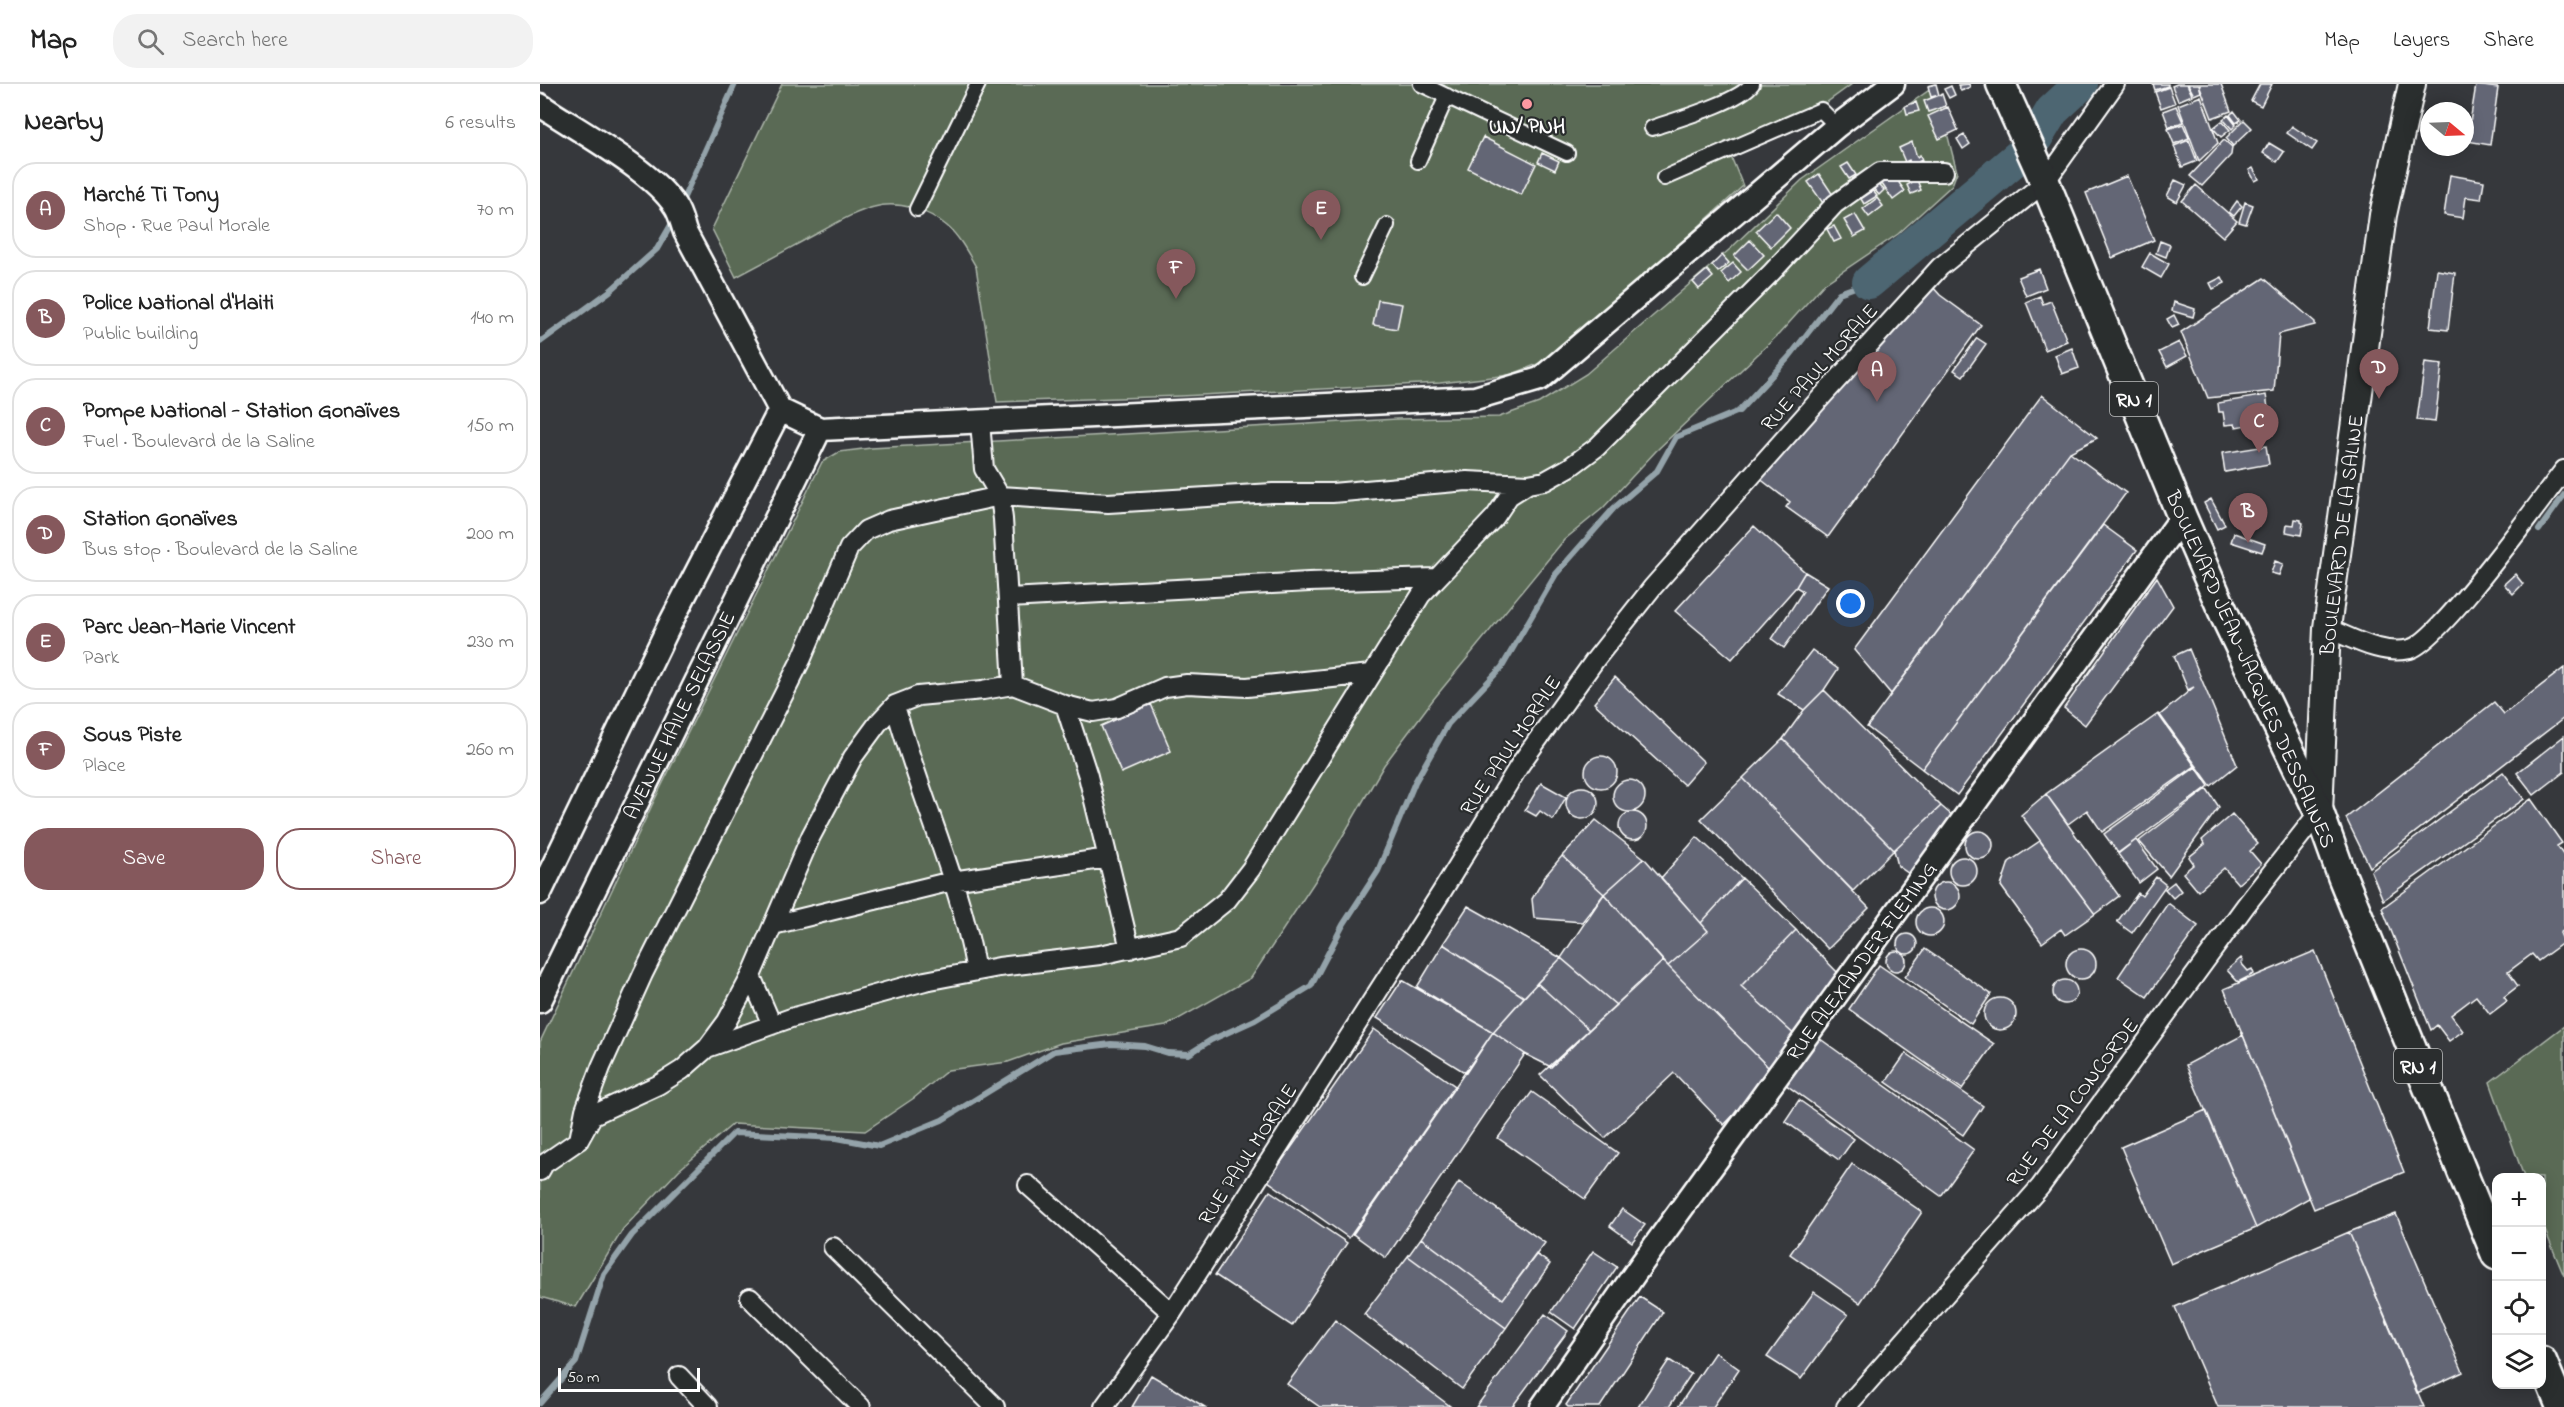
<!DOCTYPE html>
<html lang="en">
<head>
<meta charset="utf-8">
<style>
  :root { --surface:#fff; --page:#f2f2f2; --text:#222; --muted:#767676; --line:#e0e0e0; --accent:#85585c }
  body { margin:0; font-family:"Indie Flower",sans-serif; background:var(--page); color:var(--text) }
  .controls { position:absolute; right:18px; bottom:18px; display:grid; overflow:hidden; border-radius:12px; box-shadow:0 3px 15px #0003 }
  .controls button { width:54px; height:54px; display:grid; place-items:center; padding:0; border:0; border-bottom:2px solid var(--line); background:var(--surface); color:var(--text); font:30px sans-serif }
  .compass { position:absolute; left:1880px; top:18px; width:54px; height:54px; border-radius:50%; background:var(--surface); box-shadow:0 3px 15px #0003; rotate:109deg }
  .scale { position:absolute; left:18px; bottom:15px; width:142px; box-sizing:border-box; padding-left:6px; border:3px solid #fff; border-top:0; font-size:16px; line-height:21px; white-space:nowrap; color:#fff; -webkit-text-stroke:4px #2a2d2e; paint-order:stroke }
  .you { position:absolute; left:1311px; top:520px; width:21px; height:21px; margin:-15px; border:4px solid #fff; border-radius:50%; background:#1a73e8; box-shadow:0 0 0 9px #1a73e833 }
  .badge { display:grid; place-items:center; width:39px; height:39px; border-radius:50%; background:var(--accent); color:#fff; font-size:20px; font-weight:700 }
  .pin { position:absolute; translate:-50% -50px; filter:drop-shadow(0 2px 3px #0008) }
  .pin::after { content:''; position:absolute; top:32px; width:21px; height:18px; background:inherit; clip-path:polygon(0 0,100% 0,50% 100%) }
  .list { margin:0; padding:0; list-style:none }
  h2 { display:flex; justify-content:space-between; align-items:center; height:78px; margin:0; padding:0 24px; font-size:26px }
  h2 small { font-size:20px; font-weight:400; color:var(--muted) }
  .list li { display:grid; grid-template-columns:39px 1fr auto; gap:18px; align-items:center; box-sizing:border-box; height:96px; margin:0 12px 12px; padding:0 12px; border:2px solid var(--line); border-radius:24px }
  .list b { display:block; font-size:22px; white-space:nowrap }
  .list p { margin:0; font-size:20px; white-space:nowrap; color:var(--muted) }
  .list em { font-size:20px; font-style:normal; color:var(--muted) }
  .actions { display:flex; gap:12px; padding:18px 24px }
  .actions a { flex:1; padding:14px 0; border:2px solid var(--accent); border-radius:24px; text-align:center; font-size:21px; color:var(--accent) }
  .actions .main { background:var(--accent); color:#fff }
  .icon { flex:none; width:33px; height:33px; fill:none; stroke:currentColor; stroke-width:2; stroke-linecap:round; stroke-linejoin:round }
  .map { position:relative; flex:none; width:2024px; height:1323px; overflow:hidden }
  header { display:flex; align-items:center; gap:36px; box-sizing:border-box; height:84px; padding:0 30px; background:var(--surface); border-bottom:2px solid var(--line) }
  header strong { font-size:28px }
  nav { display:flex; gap:33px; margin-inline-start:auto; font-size:21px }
  .search { width:420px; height:54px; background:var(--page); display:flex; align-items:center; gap:15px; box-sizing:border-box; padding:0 21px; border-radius:24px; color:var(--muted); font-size:22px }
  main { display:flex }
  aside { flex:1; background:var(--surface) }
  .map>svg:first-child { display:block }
</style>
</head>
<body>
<header>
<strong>Map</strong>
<div class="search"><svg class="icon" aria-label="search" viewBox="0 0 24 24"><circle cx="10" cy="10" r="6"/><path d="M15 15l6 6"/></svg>Search here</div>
<nav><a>Map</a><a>Layers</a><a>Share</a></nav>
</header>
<main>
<aside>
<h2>Nearby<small>6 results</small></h2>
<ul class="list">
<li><span class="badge">A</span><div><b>Marché Ti Tony</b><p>Shop · Rue Paul Morale</p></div><em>70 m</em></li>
<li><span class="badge">B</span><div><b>Police National d'Haiti</b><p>Public building</p></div><em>140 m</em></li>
<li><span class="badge">C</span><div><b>Pompe National - Station Gonaïves</b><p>Fuel · Boulevard de la Saline</p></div><em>150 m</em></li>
<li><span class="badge">D</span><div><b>Station Gonaïves</b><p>Bus stop · Boulevard de la Saline</p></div><em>200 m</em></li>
<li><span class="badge">E</span><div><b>Parc Jean-Marie Vincent</b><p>Park</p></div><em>230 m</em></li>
<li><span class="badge">F</span><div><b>Sous Piste</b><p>Place</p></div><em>260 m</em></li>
</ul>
<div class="actions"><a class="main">Save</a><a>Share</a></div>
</aside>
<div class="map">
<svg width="2024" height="1323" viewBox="0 0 2024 1323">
  <rect width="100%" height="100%" fill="#36383c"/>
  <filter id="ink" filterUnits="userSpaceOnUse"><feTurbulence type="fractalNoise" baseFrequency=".0167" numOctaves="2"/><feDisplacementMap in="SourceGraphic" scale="12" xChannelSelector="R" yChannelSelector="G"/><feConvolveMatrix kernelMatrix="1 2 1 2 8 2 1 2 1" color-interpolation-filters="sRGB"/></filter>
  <g filter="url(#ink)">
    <path fill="#5a6b54" stroke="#acb5aa" stroke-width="1.5" d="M242,0h1070l-29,21 -98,37 18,44 -155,142 -43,33 -35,14 -70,8 -259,13 -184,6 -21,-135c-8,-14 -17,-31 -29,-41 -19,-16 -49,-26 -73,-19 -20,5 -39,17 -58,27 -26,14 -53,29 -80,43l-24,-48z
      M1395,2l22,86 -5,13 -54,49 -74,50 -45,50 -123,117 -53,57 -39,32 -132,161 -48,64 -57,98 -76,115 -85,48 -105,17 -53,19 -60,8 -34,28 -49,33 -132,-7 -54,46 -56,59 -47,78 -36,-10v-255l114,-241 168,-339 17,-10 32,-4 526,-29 102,-2 40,-14 47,-29 144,-125 72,-69z
      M2024,942v250l-22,-53v-45l-18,-1 -34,-95z"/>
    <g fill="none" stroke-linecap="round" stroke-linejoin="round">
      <path stroke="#94a3aa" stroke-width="6" d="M140,122l55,-122
        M0,258l70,-51 47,-42 18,-31
        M1999,446l25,-35
        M0,1319l36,-41 28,-88 28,-39 102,-102 103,5 42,8 63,-26 112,-69 57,-7 34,2 23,7 21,1 22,-14 44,-20 56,-34 32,-61 35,-54 37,-89 33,-58 54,-57 54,-93 58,-66 43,-37 19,-34 63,-26 50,-54 50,-64 30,-11"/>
      <path stroke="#4d6672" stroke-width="34" d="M1329,198l162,-136 21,-35 29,-27"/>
    </g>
    <path fill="#646675" stroke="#fff" stroke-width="1.5" d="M1396,0l3,11 -8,2 -3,-11z
      M1429,0l1,3 -9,4 -3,-6z
      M1613,0h15v2l-13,4z
      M1637,0h10l5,11 -14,6 -6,-15z
      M1648,0h11l2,8 -7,3z
      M1659,0h22l10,27 -19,7z
      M1720,0h12l-11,22 -10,-5z
      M1936,1l22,3 -8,57 -23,-4z
      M1411,2l4,9 -6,3 -5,-9z
      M1629,3l6,16 -14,5 -6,-16z
      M1402,10l4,12 -18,6 -4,-11z
      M1661,12l17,47 -19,18 -21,-56z
      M1376,18l3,9 -12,3 -2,-8z
      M1636,22l7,16 -14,5 -6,-16z
      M1408,23l10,23 -19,9 -11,-23z
      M1694,27l7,9 -5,3 -6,-8z
      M1688,31l8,10 -4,4 -9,-10z
      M1704,36l8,8 -19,18 -7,-8z
      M1682,37l8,9 -9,7 -8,-9z
      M1643,40l6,14 -15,6 -6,-15z
      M1752,42l25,17 -5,7 -25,-17z
      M1424,51l6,9 -7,5 -6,-10z
      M943,53l53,27 -15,31 -53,-27z
      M1649,56l8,21 -15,6 -8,-21z
      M1684,56l8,7 -1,8 -29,31 -12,-10z
      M1372,58l5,15 3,-2 2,5 -11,5 -2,-5 -4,2 -6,-14z
      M1729,59l15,9 -7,10 -14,-9z
      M1002,69l17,8 -4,9 -17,-8z
      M1308,79l8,12 -7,4 -8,-12z
      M1713,84l6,11 -4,2 -6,-11z
      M1279,90l16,24 -10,8 -17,-24z
      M1910,91l34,6 -3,18 -15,-2 -3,21 -19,-3z
      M1354,92l11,15 -12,9 -11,-16z
      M1587,92l27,64 -42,18 -26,-65z
      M1377,96l4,10 -10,4 -4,-9z
      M1635,96l11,5 -9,17 -10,-6z
      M1338,100l6,6 -5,5 -6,-7z
      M1656,101l41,36 -14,16 -41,-36z
      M1333,107l4,5 -13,8 -3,-5z
      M1337,114l6,8 -14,11 -6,-8z
      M1697,117l5,5 -8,10 -5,-4z
      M1705,118l8,3 -7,19 -7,-2z
      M1236,128l14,16 -19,19 -15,-16z
      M1315,130l10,17 -11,6 -10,-17z
      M1294,142l7,13 -7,3 -7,-13z
      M1210,156l14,15 -16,15 -14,-14z
      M1620,157l10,4 -4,12 -10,-4z
      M1610,169l19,11 -8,14 -19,-11z
      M1182,171l7,8 -11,9 -6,-7z
      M1193,179l8,9 -12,11 -8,-10z
      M1499,185l7,19 -20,8 -8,-19z
      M1167,186l6,7 -14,12 -6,-7z
      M1897,186l18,3 -7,57 -18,-2z
      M1682,193l3,6 -12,6 -3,-6z
      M1724,194l51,44v3l-36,9 -5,57 -66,7 -27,-66z
      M1391,201l9,10 41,30 -153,212 -42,-30 4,-5 -31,-24z
      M1500,212l3,8 8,-3 16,40 -22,9 -19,-48z
      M838,216l24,4 -5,25 -24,-4z
      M1634,218l21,7 -2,8 -21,-6z
      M1634,231l5,10 -7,3 -5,-9z
      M1437,254l9,6 -23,32 -9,-6z
      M1639,258l8,14 -20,11 -8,-15z
      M1532,264l7,20 -17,6 -7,-19z
      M1885,278l17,2 -7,58 -18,-2z
      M1502,311l55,43 -27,14 -179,242 -37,-44z
      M1726,311l4,26 -34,6 -1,-3 -10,1 -2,-13h-4l-1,-9z
      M1726,362l3,18 -44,8 -3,-19z
      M1530,368l56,41 -204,276 -55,-42z
      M1671,415l14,26 -8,4 -13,-26z
      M1755,435l6,1v2l2,1 -2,12 -15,-3 1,-8 7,1z
      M1563,441l34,25 -180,245 -35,-26z
      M1214,442l51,46 -9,15 -64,72 -57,-48z
      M1694,449l31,11 -3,8 -31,-10z
      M1735,477l8,3 -4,11 -8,-2z
      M1265,488l23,14 -44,62 -12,-9 31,-48 -7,-4z
      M1975,490l8,10 -10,10 -9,-10z
      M1617,493l16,29 -88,119 -21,-17z
      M1649,565l48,116 -26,21 -51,-71 34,-28 -6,3 -14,-34z
      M1272,566l26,19 -14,21 -20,20 -26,-16z
      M2024,584v50l-194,149 -24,-49 148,-116 10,12z
      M1075,593l89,85 -20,23 -90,-82z
      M1284,606l117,116 -47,44 -111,-111 21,-29z
      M611,620l20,47 -50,22 -20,-47z
      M1618,630l37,52 -93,66 -15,-22 -19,14 -22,-30z
      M2024,652v36l-30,23 -17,-22z
      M1243,655l111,111 -41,41 -110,-113z
      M1045 688a16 16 0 1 1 32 0a16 16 0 1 1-32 0Z
      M1656,683l13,19 -91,67 -14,-19z
      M1963,688l21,27 -141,101 -12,-29z
      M1203,694l126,130 -41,41 -127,-130z
      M1073 712a16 16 0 1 1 32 0a16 16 0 1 1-32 0Z
      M1001,699l25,14 -13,23 -13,-9 -4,5 -11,-6z
      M1026 719a16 16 0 1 1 32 0a16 16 0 1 1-32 0Z
      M1667,705l12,18 -50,69 -30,-35z
      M1506,710l73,102 -24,18 -74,-99z
      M1991,715l31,44 -5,3 7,10v74l-4,3 4,9 -26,19 -6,-7 -24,18 10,14 -14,11 3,4 -17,13 -14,-18 -25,19 12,16 -14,10 -12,-16 -6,5 -49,-122z
      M1401,722l14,12 -43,58 -14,-10 -4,-16z
      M1079 742a14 14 0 1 1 28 0a14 14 0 1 1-28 0Z
      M1692,730l26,30 -8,7 11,13 -23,20 -14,-16 -26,23 -15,-18 11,-9 -5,-7 16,-13 -3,-4z
      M1056,736l48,38 -40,36 -42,-38z
      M1425 761a14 14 0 1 1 28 0a14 14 0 1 1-28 0Z
      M1157,753l45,41 -41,45 -40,-45z
      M1596,756l21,29 -18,14 -21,-29z
      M1500,757l55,73 -30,21 -4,-6 -19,14 -41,-57 8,-24z
      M1022,772l42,38 -22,28 -48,-4 -2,-19 14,-24z
      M1409 787a14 14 0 1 1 28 0a14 14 0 1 1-28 0Z
      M1104,774l64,73 -40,35 -64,-72z
      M1616,793l10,8 -34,48 -15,-11 21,-29 4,3z
      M1202,794l54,52 -55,56 58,53 -25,34 -106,-107 40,-35 -7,-8z
      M1634,798l7,9 -8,7 -8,-9z
      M1392 812a14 14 0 1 1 28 0a14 14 0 1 1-28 0Z
      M1064,810l59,67 -47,44 -55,-47z
      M1628,819l30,23 -51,71 -29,-20z
      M928,822l93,52 -37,39 -81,-53z
      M1376 838a14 14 0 1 1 28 0a14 14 0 1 1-28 0Z
      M1256,846l47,48 -44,61 -58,-53z
      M1357 860a10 10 0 1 1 20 0a10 10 0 1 1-20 0Z
      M903,860l81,53 -31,35 -76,-45z
      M1385,865l66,45 -20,30 -66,-47z
      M1526 880a15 15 0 1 1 30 0a15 15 0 1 1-30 0Z
      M1775,867l89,221 -90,37 -90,-220z
      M1346 877a10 10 0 1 1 20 0a10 10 0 1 1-20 0Z
      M1021,874l55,47 -27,25 -52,-47z
      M1701,874l2,3 -2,2 7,8 4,-2 2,5 -16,8 -11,-12z
      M1123,877l111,112 -50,52 -50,-52 -69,65 -65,-63z
      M1339,881l115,79 -32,45 -113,-80z
      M1513 908a12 12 0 1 1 24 0a12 12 0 1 1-24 0Z
      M862,896l91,52 -27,41 -89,-55z
      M997,899l52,47 -38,37 -26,-13 -32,-22z
      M1444 930a16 16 0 1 1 32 0a16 16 0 1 1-32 0Z
      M834,945l81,57 -106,152 -81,-57z
      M953,948l32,22 -139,204 -33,-24z
      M1703,951l66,163 -53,30 -70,-163z
      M1279,954l155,112 -33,46 -156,-112z
      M1366,969l77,53 -20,29 -77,-53z
      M992,1008l86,61 -33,46 -87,-61z
      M1259,1016l55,39 -15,21 -54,-39z
      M1666,1026l50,118 -85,36 -50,-117z
      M1312,1080l70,48 -62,91 -70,-49z
      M919,1098l86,61 -42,56 -82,-61z
      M730,1107l77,52 -55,83 -77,-51z
      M1082,1125l23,16 -13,17 -22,-16z
      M1856,1130l67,158 -46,21 -68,-161z
      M1809,1148l75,175h-206l-43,-100z
      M881,1154l82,61 33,-45 14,10 -44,64 -98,-72z
      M1053,1167l24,16 -42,62 -24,-17z
      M868,1172l98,72 -44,61 -98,-75z
      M1274,1208l34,23 -47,64 -34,-22z
      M1100,1213l23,15 -63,95h-32l-2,-2z
      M1005,1230l23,17 -56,76h-36z
      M795,1236l115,86 -130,1 -33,-23z
      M1175,1268l24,17 -26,38h-35z
      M1129,1276l22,14 -22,33h-31z
      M611,1291l54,32h-73z"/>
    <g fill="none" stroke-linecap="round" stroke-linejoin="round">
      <g stroke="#fff" stroke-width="18">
        <path id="pedestrian" d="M881,0l146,69
          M1112,44c23,-8 87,-26 100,-44
          M878,77l29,-65
          M1124,94l157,-68 16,16
          M377,125l61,-125
          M822,193l25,-52"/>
      </g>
      <g stroke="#fff" stroke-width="22">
        <path id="minor" d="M468,514l301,-16 127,-4
          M1787,544c25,10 55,28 83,21 30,-8 129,-147 154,-179
          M473,601l52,20 28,7 24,-4 48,-21 22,-3 60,3 124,-13
          M355,621c24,90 65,175 81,266
          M525,621l23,71 42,173
          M233,841l179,-44 156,-23
          M211,892l21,49
          M167,964l84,-30 134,-37 74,-14 101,-12 81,-18 46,-37 24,-31 170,-274 74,-78 14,-21 19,-12
          M39,1056l6,-30 16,-43 42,-93 159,-316 47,-110 17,-18 23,-10 111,-24 108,7 165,-10h59l135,-12 61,3 17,-3 25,-14 27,-20 175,-175 63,-68 45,-32h64
          M0,1087l4,-7 35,-24 14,-25 65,-30 24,-15 25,-22 20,-27 24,-45 60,-140 42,-79 25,-34 17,-18 23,-9 65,-6 30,-5 -10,-166 -3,-23 -16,-27 -4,-47
          M488,1101l144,128
          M293,1163l162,160
          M210,1214l111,109
          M139,1292l29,31
          M564,1323l68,-94 269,-420 80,-130 74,-103 57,-72 165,-186 123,-135 105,-85 70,-98
          M1306,1323l194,-220 206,-282 73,-93"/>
      </g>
      <g stroke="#fff" stroke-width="27">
        <path id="tertiary" d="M0,21c37,25 112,65 135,101 5,7 7,17 10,26l95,178 40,19 655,-31 65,-19 297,-253 56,-42
          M0,809l130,-269 110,-214
          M0,917l280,-572
          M1002,1323l98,-141 542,-749"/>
      </g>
      <g stroke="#fff" stroke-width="30">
        <path id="secondary" d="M1779,728l8,-184 56,-413 29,-131"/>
      </g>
      <g stroke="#fff" stroke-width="33">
        <path id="primary" d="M1461,0l44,98 137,335 43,99 94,196 23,64 154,379
          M2002,1277l19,46"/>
      </g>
      <use href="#pedestrian" stroke="#2a2d2e" stroke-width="14"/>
      <use href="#minor" stroke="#2a2d2e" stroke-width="18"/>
      <use href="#tertiary" stroke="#2a2d2e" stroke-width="22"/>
      <use href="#secondary" stroke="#2a2d2e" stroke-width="26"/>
      <use href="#primary" stroke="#2a2d2e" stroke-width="28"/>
    </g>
  </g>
  <circle fill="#ff9aa2" stroke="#2a2d2e" stroke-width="2" cx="987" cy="20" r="6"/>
  <g text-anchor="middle" stroke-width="4.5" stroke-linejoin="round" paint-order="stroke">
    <g fill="#2a2d2e" stroke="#bfc0c0" stroke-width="1.5">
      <rect x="1570" y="298" width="48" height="34" rx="4.5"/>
      <rect x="1854" y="965" width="48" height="34" rx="4.5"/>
    </g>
    <g font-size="20" font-weight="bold" fill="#fff">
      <text x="1594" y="322">RN 1</text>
      <text x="1878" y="989">RN 1</text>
    </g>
    <g font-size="21" font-weight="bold" fill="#fff" stroke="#2a2d2e">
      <text x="987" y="49">UN/ PNH</text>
    </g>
    <g font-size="21" fill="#fff" stroke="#2a2d2e">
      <text transform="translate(1279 283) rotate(-48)" y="7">RUE PAUL MORALE</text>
      <text transform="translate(1801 451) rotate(-83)" y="7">BOULEVARD DE LA SALINE</text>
      <text transform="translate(1711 585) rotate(66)" y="7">BOULEVARD JEAN-JACQUES DESSALINES</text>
      <text transform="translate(139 631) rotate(-64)" y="7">AVENUE HAILE SELASSIE</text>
      <text transform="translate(970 661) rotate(-56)" y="7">RUE PAUL MORALE</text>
      <text transform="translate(1321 877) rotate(-54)" y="7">RUE ALEXANDER FLEMING</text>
      <text transform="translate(1532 1018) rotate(-53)" y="7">RUE DE LA CONCORDE</text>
      <text transform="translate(707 1070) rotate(-57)" y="7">RUE PAUL MORALE</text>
    </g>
  </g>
</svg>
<div class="controls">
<button>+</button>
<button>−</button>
<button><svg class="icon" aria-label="locate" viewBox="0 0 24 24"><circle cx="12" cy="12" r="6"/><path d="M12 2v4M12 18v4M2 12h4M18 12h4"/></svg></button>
<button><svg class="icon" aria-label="layers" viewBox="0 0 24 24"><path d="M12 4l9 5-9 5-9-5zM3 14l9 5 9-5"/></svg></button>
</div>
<svg class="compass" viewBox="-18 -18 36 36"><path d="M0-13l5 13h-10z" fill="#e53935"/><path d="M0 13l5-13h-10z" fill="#767676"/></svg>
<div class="scale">50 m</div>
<div class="you"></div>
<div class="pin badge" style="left:1337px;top:318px">A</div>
<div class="pin badge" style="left:1708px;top:459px">B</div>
<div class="pin badge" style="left:1719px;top:369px">C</div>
<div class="pin badge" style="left:1839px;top:315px">D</div>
<div class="pin badge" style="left:781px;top:156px">E</div>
<div class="pin badge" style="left:636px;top:215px">F</div>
</div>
</main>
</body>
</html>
